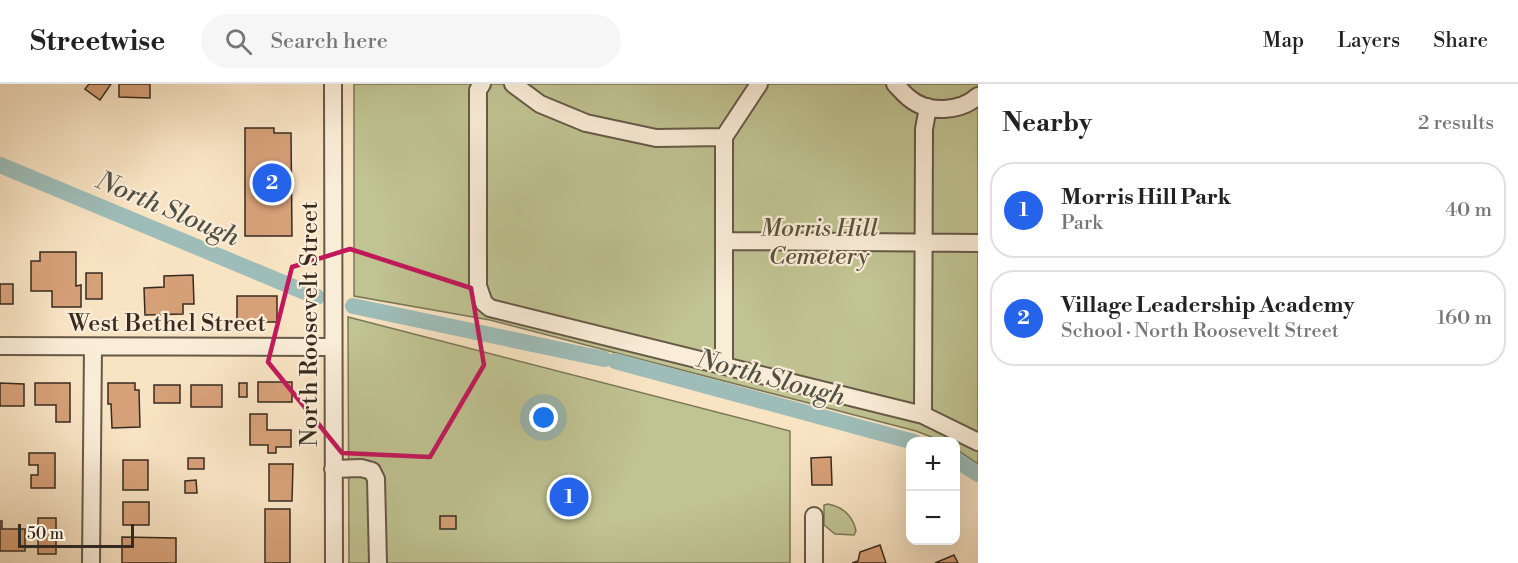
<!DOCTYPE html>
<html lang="en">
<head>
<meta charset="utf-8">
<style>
  :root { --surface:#fff; --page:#f6f6f6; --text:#222; --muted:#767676; --line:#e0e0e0; --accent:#2563eb }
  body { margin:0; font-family:"Libre Bodoni",serif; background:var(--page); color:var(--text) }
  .controls { position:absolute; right:18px; bottom:18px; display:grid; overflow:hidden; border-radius:12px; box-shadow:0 6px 24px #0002 }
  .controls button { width:54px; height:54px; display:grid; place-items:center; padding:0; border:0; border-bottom:2px solid var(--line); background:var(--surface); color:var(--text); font:30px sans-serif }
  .scale { position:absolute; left:18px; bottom:15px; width:116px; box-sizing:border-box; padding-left:6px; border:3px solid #372b1f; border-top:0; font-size:16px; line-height:21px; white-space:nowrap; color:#372b1f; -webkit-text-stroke:4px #faedd8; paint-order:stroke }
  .you { position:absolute; left:544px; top:334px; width:21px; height:21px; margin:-15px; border:4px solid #fff; border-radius:50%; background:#1a73e8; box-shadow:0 0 0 9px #1a73e833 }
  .badge { display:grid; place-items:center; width:39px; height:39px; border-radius:50%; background:var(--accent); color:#fff; font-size:20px; font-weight:700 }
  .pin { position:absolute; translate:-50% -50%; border:3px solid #fff; box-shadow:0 2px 6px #0006 }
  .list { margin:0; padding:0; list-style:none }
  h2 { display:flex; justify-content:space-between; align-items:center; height:78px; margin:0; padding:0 24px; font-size:26px }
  h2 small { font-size:20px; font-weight:400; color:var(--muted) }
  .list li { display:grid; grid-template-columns:39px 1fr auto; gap:18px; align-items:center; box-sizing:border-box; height:96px; margin:0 12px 12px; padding:0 12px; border:2px solid var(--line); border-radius:24px }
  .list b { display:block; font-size:22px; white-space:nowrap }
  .list p { margin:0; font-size:20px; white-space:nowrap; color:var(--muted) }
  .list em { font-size:20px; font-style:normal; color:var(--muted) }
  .icon { flex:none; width:33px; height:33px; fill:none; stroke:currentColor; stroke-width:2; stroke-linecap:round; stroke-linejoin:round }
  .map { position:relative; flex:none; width:978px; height:479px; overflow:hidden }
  header { display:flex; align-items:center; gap:36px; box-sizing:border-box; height:84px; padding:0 30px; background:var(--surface); border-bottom:2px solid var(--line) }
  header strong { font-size:28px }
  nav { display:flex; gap:33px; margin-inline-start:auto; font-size:21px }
  .search { width:420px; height:54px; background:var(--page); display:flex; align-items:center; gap:15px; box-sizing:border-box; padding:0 21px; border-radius:33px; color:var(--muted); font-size:22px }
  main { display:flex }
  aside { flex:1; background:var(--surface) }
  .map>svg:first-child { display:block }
</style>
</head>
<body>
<header>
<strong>Streetwise</strong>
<div class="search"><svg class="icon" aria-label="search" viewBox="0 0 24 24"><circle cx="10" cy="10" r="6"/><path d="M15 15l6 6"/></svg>Search here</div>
<nav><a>Map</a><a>Layers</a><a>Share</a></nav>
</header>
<main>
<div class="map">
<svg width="978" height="479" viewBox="0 0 978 479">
  <rect width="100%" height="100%" fill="#f8e3c3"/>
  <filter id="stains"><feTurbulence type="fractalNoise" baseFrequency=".00333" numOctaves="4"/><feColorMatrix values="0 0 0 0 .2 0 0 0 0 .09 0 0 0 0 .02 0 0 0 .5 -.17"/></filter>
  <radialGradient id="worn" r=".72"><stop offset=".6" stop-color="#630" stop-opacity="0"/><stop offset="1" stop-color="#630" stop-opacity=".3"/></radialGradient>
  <path fill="#c0c392" stroke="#7c7758" stroke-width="1.5" d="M354,0h624v380l-22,-15v-7l-14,-1 -26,-10 -426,-111 -136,-24z
    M348,233l442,114v132h-441z
    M828,420c15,3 25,12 28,27l-2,4 -19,-1 -11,-9v-20z"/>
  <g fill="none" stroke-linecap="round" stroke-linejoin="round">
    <path stroke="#9ebdb8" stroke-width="16" d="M0,81l317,132
      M353,222l251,53
      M615,277l299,81
      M956,376l22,14"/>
  </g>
  <path fill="#d6a078" stroke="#372b1f" stroke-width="1.5" d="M89,0h22l-11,16 -15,-11z
    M119,0h31v14l-31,-1z
    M245,44h29v5h17l1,103h-47z
    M40,168h36v34l5,-1v22h-29v-16h-21v-30h9z
    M86,189h16v26h-16z
    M193,191l1,29h-11v10l-38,1 -1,-27 20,-1v-11z
    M0,200h13v20h-13z
    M237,212h40v26h-40z
    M258,298h34v20h-34z
    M0,299l24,1v22h-24z
    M35,299h35v39h-14v-17h-21z
    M108,299h27v7h4l1,37 -28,1 -1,-24h-3z
    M239,299h8v14h-8z
    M154,301h26v18h-26z
    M191,301h31v22h-31z
    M250,330h17v16h24v17h-15v6h-8v-8h-18z
    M29,369h26v35h-24v-13h7v-10h-9z
    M831,373l1,28h-20l-1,-27z
    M188,374h16v11h-16z
    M123,376h25v30h-25z
    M269,380h24l-1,37h-23z
    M196,396l1,13h-12v-12z
    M123,418h26v23h-26z
    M265,425h25v54h-25z
    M440,432h16v13h-16z
    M38,434h18v36h-18z
    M0,437h2v8h23v22h-25z
    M122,453l54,1v25h-54z
    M880,461l6,18h-34l6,-2 2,-9z
    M954,471l4,8h-23z"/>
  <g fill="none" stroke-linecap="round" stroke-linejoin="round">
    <g stroke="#675948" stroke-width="20">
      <path id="minor" d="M333,0l1,479
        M482,0l-4,6v196l6,17 6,5 433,107 55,27
        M513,0l27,20 46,19 70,15 68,-1
        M895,0c5,5 9,10 14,14 19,16 51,14 69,-2
        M724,157l254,2
        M0,262l333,1
        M724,282v-229l35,-53
        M923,331l1,-286 4,-22
        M333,385l28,-1 11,3 4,8 2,84
        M814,432v47
        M91,479l2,-216"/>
    </g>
    <use href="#minor" stroke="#faedd8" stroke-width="16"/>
  </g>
  <path fill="none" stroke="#c2185b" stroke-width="4.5" stroke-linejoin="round" d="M350,165l121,39 13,77 -54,92 -88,-4 -74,-91 24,-95z"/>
  <g text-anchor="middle" stroke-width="4.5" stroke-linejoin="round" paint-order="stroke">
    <g font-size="24" font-style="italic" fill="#59513c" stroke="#faedd8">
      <text x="819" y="152">Morris Hill<tspan x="819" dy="28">Cemetery</tspan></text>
    </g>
    <g font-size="24" fill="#372b1f" stroke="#faedd8">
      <text x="167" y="247">West Bethel Street</text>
      <text transform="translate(309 240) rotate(-90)" y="8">North Roosevelt Street</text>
    </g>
    <g font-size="26" font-style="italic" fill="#515045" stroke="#faedd8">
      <text transform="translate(168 124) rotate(23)" y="9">North Slough</text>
      <text transform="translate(771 293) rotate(15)" y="9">North Slough</text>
    </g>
  </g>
  <rect width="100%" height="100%" filter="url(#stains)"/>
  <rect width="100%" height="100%" fill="url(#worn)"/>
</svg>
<div class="controls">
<button>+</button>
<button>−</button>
</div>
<div class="scale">50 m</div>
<div class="you"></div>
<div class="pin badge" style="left:569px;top:413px">1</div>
<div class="pin badge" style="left:272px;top:99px">2</div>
</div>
<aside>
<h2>Nearby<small>2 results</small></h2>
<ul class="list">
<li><span class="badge">1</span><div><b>Morris Hill Park</b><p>Park</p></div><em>40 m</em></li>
<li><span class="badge">2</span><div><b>Village Leadership Academy</b><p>School · North Roosevelt Street</p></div><em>160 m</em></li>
</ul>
</aside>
</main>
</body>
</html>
